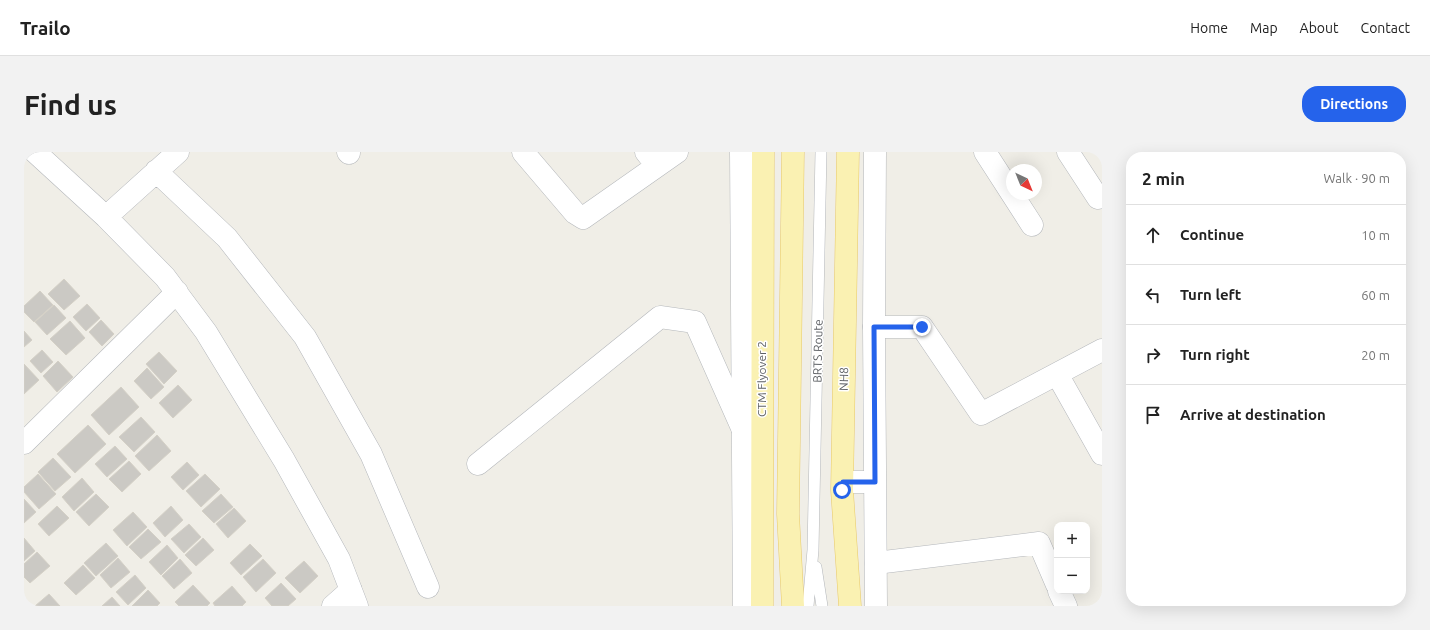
<!DOCTYPE html>
<html lang="en">
<head>
<meta charset="utf-8">
<style>
  :root { --surface:#fff; --page:#f2f2f2; --text:#222; --muted:#767676; --line:#e0e0e0; --accent:#2563eb }
  body { margin:0; font-family:Ubuntu,sans-serif; background:var(--page); color:var(--text) }
  .controls { position:absolute; right:12px; bottom:12px; display:grid; overflow:hidden; border-radius:8px; box-shadow:0 4px 16px #0002 }
  .controls button { width:36px; height:36px; display:grid; place-items:center; padding:0; border:0; border-bottom:1px solid var(--line); background:var(--surface); color:var(--text); font:20px sans-serif }
  .compass { position:absolute; left:982px; top:12px; width:36px; height:36px; border-radius:50%; background:var(--surface); box-shadow:0 4px 16px #0002; rotate:137deg }
  .stop { position:absolute; width:12px; height:12px; margin:-9px; border:3px solid #2563eb; border-radius:50%; background:#fff }
  .stop.end { background:#2563eb; border-color:#fff; box-shadow:0 1px 4px #0008 }
  .list { margin:0; padding:0; list-style:none }
  h2 { display:flex; justify-content:space-between; align-items:center; height:52px; margin:0; padding:0 16px; font-size:17px }
  h2 small { font-size:13px; font-weight:400; color:var(--muted) }
  .list li { display:grid; grid-template-columns:26px 1fr auto; gap:12px; align-items:center; box-sizing:border-box; height:60px; padding:0 16px; border-top:1px solid var(--line) }
  .list b { display:block; font-size:15px; white-space:nowrap }
  .list em { font-size:13px; font-style:normal; color:var(--muted) }
  .icon { flex:none; width:22px; height:22px; fill:none; stroke:currentColor; stroke-width:2; stroke-linecap:round; stroke-linejoin:round }
  .map { position:relative; flex:none; width:1078px; height:454px; overflow:hidden; border-radius:16px }
  header { display:flex; align-items:center; gap:24px; box-sizing:border-box; height:56px; padding:0 20px; background:var(--surface); border-bottom:1px solid var(--line) }
  header strong { font-size:19px }
  nav { display:flex; gap:22px; margin-inline-start:auto; font-size:14px }
  .intro { display:flex; align-items:center; justify-content:space-between; box-sizing:border-box; height:96px; padding:0 24px }
  h1 { margin:0; font-size:28px }
  .button { padding:10px 18px; border-radius:16px; background:var(--accent); color:#fff; font-size:14px; font-weight:700 }
  main { display:flex; gap:24px; padding:0 24px }
  aside { flex:1; background:var(--surface); border-radius:16px; box-shadow:0 4px 16px #0002 }
  .map>svg:first-child { display:block }
</style>
</head>
<body>
<header>
<strong>Trailo</strong>
<nav><a>Home</a><a>Map</a><a>About</a><a>Contact</a></nav>
</header>
<div class="intro"><h1>Find us</h1><a class="button">Directions</a></div>
<main>
<div class="map">
<svg width="1078" height="454" viewBox="0 0 1078 454">
  <rect width="100%" height="100%" fill="#f0eee7"/>
  <path fill="#cbc9c4" stroke="#d4d0c6" d="M40,127l16,17 -16,14 -16,-16z
    M16,139l13,14 -19,17 -10,-10v-6z
    M63,152l13,14 -14,13 -13,-14z
    M30,153l12,13 -19,17 -12,-13z
    M77,168l13,14 -12,12 -13,-14z
    M46,169l15,17 -19,17 -16,-16z
    M0,179l8,9 -8,7z
    M18,198l11,12 -12,11 -11,-12z
    M135,200l18,19 -13,13 -18,-20z
    M34,209l15,16 -16,15 -14,-16z
    M0,212l15,16 -15,14z
    M123,216l17,19 -13,12 -17,-18z
    M154,233l14,15 -19,18 -14,-15z
    M97,235l18,20 -30,28 -18,-20z
    M117,265l14,15 -21,20 -15,-15z
    M64,273l18,19 -31,29 -18,-19z
    M133,283l14,16 -22,20 -14,-15z
    M91,294l12,13 -20,18 -12,-13z
    M29,306l18,19 -16,14 -17,-19z
    M105,309l12,13 -19,18 -13,-13z
    M163,310l12,13 -16,15 -12,-13z
    M14,322l18,20 -17,15 -15,-17v-5z
    M181,322l15,15 -19,18 -15,-16z
    M58,326l12,14 -20,19 -12,-14z
    M72,342l13,13 -20,19 -13,-14z
    M197,342l12,13 -19,16 -12,-12z
    M0,347l12,13 -12,11z
    M33,354l12,12 -20,18 -11,-12z
    M147,354l12,14 -18,17 -12,-14z
    M210,356l12,13 -18,17 -12,-14z
    M109,360l14,15 -20,19 -14,-16z
    M165,372l12,13 -17,16 -13,-14z
    M124,377l13,13 -20,17 -12,-12z
    M0,386l11,13 -11,10z
    M179,386l11,12 -18,16 -11,-11z
    M82,391l12,13 -22,20 -12,-13z
    M226,392l12,12 -21,19 -11,-12z
    M143,393l11,13 -17,17 -12,-13z
    M13,400l13,14 -20,17 -6,-6v-13z
    M94,406l12,14 -19,16 -11,-13z
    M156,407l12,14 -18,16 -12,-13z
    M239,407l13,14 -20,19 -13,-15z
    M280,409l14,15 -18,17 -15,-15z
    M59,413l12,13 -19,17 -12,-12z
    M111,423l11,13 -18,17 -12,-13z
    M257,431l15,16 -8,7h-16l-7,-8z
    M169,433l17,18 -3,3h-28l-4,-4z
    M208,434l14,16 -4,4h-27l-2,-3z
    M124,438l12,13 -3,3h-25z
    M25,442l11,12h-25z
    M88,445l8,9h-18z"/>
  <g fill="none" stroke-linecap="round" stroke-linejoin="round">
    <g stroke="#b4b7bb" stroke-width="12">
      <path id="service" d="M792,415l6,39
        M784,454l5,-56 8,-398"/>
    </g>
    <g stroke="#b4b7bb" stroke-width="23">
      <path id="minor" d="M11,0l71,65 59,60 41,55 78,128 55,99 18,47
        M324,0l1,1
        M499,0l52,61 8,5 94,-66
        M622,0l11,14
        M961,0l47,73
        M1044,0l30,46
        M132,19l71,67 78,99 66,117 57,133
        M82,65l72,-65
        M850,175h48l59,87 121,-64
        M1033,222l45,80
        M0,291l153,-151
        M454,312l182,-147 35,5 48,108
        M852,411l163,-20 18,42
        M1035,439l7,15
        M309,454l18,-16"/>
    </g>
    <g stroke="#b4b7bb" stroke-width="23">
      <path id="tertiary" d="M717,0l3,454
        M851,0l-1,175 2,279
        M819,330h32"/>
    </g>
    <g stroke="#e8c968" stroke-width="23">
      <path id="primary" d="M824,0l-6,338 8,116
        M738,454l1,-454
        M769,454l-5,-92 5,-362"/>
    </g>
    <use href="#service" stroke="#fff" stroke-width="11"/>
    <use href="#minor" stroke="#fff" stroke-width="22"/>
    <use href="#tertiary" stroke="#fff" stroke-width="22"/>
    <use href="#primary" stroke="#faf1b2" stroke-width="22"/>
  </g>
  <g fill="none" stroke-linecap="round" stroke-linejoin="round">
    <path stroke="#2563eb" stroke-width="5" d="M818,338l1,-8h32l-1,-155h48"/>
  </g>
  <g text-anchor="middle" stroke-width="3" stroke-linejoin="round" paint-order="stroke">
    <g font-size="12" fill="#5f6266" stroke="#fff">
      <text transform="translate(794 199) rotate(-89)" y="4">BRTS Route</text>
      <text transform="translate(738 227) rotate(-90)" y="4">CTM Flyover 2</text>
      <text transform="translate(820 227) rotate(-89)" y="4">NH8</text>
    </g>
  </g>
</svg>
<div class="controls">
<button>+</button>
<button>−</button>
</div>
<svg class="compass" viewBox="-18 -18 36 36"><path d="M0-13l5 13h-10z" fill="#e53935"/><path d="M0 13l5-13h-10z" fill="#767676"/></svg>
<div class="stop" style="left:818px;top:338px"></div>
<div class="stop end" style="left:898px;top:175px"></div>
</div>
<aside>
<h2>2 min<small>Walk · 90 m</small></h2>
<ul class="list">
<li><svg class="icon" aria-label="ahead" viewBox="0 0 24 24"><path d="M12 20V5M6 11l6-6 6 6"/></svg><div><b>Continue</b></div><em>10 m</em></li>
<li><svg class="icon" aria-label="left" viewBox="0 0 24 24"><path d="M17 20v-9H6M10 6l-5 5 5 5"/></svg><div><b>Turn left</b></div><em>60 m</em></li>
<li><svg class="icon" aria-label="right" viewBox="0 0 24 24"><path d="M7 20v-9h11M14 6l5 5-5 5"/></svg><div><b>Turn right</b></div><em>20 m</em></li>
<li><svg class="icon" aria-label="arrive" viewBox="0 0 24 24"><path d="M6 21V4h12l-3 4 3 4H6"/></svg><div><b>Arrive at destination</b></div></li>
</ul>
</aside>
</main>
</body>
</html>
